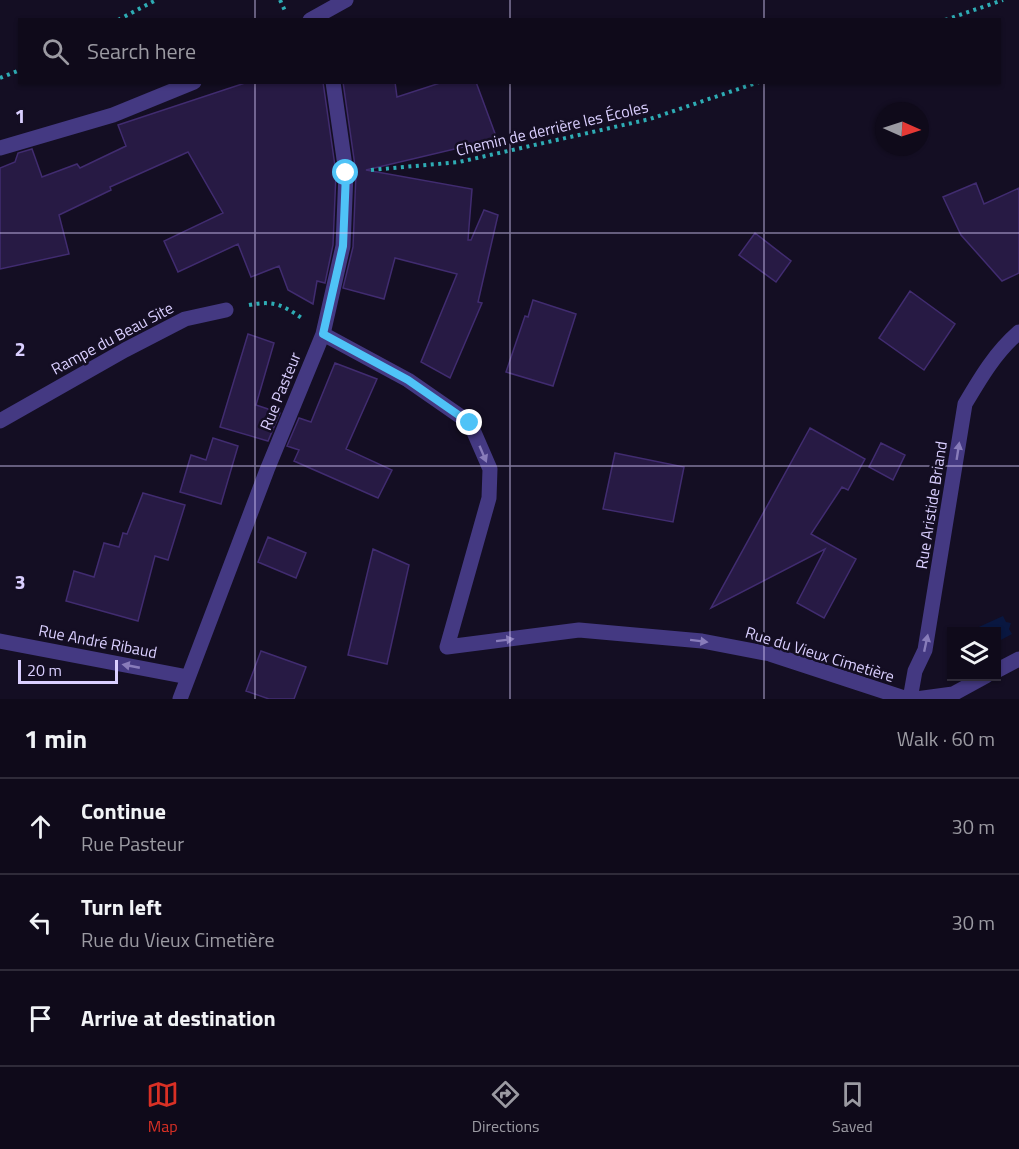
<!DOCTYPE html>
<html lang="en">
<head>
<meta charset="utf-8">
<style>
  :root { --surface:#0f0a1a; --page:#1d1827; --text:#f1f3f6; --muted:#9b9aa2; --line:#2f2b39; --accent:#d93025 }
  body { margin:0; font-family:"Titillium Web",sans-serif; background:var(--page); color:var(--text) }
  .controls { position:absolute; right:18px; bottom:18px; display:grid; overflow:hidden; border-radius:0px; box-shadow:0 2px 4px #0004 }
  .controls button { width:54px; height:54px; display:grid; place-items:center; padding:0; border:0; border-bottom:2px solid var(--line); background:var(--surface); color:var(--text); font:30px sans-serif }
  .compass { position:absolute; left:875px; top:102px; width:54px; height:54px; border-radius:50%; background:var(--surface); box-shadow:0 2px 4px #0004; rotate:93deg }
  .scale { position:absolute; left:18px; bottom:15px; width:100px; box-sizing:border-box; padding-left:6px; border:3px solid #dacfff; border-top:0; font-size:16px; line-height:21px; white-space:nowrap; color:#dacfff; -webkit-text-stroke:4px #140e23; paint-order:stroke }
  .stop { position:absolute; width:18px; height:18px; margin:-14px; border:4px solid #4fc3f7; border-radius:50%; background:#fff }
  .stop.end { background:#4fc3f7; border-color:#fff; box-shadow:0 2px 6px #0008 }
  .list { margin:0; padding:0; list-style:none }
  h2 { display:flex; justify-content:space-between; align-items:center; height:78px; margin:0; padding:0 24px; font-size:26px }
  h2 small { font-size:20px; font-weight:400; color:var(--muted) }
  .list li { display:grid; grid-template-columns:39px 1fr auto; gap:18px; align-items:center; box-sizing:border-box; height:96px; padding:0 24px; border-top:2px solid var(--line) }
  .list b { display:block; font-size:22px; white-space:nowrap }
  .list p { margin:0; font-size:20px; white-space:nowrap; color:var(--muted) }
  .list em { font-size:20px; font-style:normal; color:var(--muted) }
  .icon { flex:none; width:33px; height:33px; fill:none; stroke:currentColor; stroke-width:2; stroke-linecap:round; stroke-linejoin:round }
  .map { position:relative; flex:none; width:1019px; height:699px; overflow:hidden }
  .search { position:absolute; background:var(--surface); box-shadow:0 2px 4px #0004; left:18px; right:18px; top:18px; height:66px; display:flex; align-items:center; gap:15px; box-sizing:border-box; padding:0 21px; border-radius:0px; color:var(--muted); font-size:22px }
  .sheet { height:366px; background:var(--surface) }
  nav { display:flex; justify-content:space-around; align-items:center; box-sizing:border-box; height:84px; border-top:2px solid var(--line); background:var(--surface); font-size:16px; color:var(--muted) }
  nav a { display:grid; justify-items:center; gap:3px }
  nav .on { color:var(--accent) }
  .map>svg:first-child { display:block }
</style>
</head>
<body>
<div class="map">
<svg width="1019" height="699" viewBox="0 0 1019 699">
  <rect width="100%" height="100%" fill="#140e23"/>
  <path fill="#091740" d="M1003,616l3,6 5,1 -2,6 3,5 -15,8 -1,-10 -26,-1z"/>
  <path fill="#271a44" stroke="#412c70" stroke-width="1.5" d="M248,82h75l13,91 -3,72 -8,38 -8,-2 -4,23 -25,-14 -9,-24 -28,11 -13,-33 -60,28 -14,-31 59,-28 -35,-61 -78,35 1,3 -52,25 10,39 -69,15v-101l15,-6 3,-9 14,-4 10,28 35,-13 3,4 46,-22 -8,-21z
    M343,82h52l2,15 46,-15h33l21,57 -131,31 106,19 -4,51h3l13,-30 14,5 -20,87 4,1 -32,75 -29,-16 36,-88 -62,-16 -11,41 -41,-11 10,-41 3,-74z
    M976,183l8,21 35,-16v85l-17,8 -41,-46 -18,-38z
    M755,233l36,28 -15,21 -37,-27z
    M910,291l45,33 -31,46 -45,-32z
    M533,300l43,14 -23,72 -47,-14 19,-56 3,1z
    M248,334l26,9 -18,62 24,8 -12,28 -48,-14z
    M335,363l42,16 -31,70 46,21 -14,28 -84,-37 5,-11 -12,-4 12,-28 12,4z
    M810,428l55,31 -17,31 -6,-3 -31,47 45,25 -32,59 -27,-15 28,-54 -114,59z
    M213,438l25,8 -17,58 -41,-12 11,-37 15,5z
    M881,443l24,12 -12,25 -24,-13z
    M615,453l69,14 -11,55 -70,-13z
    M143,493l42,12 -17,55 -13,-4 -17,65 -72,-20 8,-30 20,6 10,-34 15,4 4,-14 4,1z
    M268,537l38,16 -10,25 -38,-16z
    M373,549l36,16 -22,99 -39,-9z
    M261,651l45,16 -12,32h-25l-23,-8z"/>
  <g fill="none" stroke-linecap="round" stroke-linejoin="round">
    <path stroke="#2eacb4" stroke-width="4" stroke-dasharray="3 4.5" stroke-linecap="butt" d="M280,0l6,13
      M118,20l38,-20
      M945,20l58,-20
      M0,78l20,-8
      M371,170l88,-8 191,-43 109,-37
      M249,305c25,-5 34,0 54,14"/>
    <path stroke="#443982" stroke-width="15" d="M310,20l36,-20
      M0,148l113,-33 81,-33
      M323,334l85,46 62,43 20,46 -1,29 -42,149 132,-17 123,11 68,13 137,45
      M0,421l125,-71 60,-31 41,-9
      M0,641l188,36
      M996,671l23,-12
      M180,699l87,-229 56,-136 20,-88 3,-73 -13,-91
      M910,699l5,-28 10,-21 40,-246c16,-27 30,-51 54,-72
      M916,699l37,-5 33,-18"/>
  </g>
  <defs><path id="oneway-solid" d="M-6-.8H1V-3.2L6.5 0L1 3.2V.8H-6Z" transform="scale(1.5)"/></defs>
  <g fill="#887cba">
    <use href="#oneway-solid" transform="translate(958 451) rotate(-81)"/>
    <use href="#oneway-solid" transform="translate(483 454) rotate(67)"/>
    <use href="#oneway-solid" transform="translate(505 640) rotate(-7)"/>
    <use href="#oneway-solid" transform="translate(699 641) rotate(7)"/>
    <use href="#oneway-solid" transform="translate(926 643) rotate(-78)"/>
    <use href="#oneway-solid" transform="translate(131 666) rotate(-169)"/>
  </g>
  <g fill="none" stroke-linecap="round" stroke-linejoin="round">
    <path stroke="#4fc3f7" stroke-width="8" d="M346,173l-3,73 -20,88 85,46 62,43"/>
  </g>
  <path fill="none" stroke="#dacfff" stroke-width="1.5" stroke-opacity="0.55" d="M255,0v20M510,0v20M764,0v20M255,82v617M510,82v617M764,82v617M0,233h1019M0,466h1019"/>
  <g text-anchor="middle" stroke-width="5" stroke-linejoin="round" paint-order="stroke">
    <g font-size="16" fill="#dacfff" stroke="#140e23">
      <text transform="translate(552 128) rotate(-13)" y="6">Chemin de derrière les Écoles</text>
      <text transform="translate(112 338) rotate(-28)" y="6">Rampe du Beau Site</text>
      <text transform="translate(280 391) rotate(-68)" y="6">Rue Pasteur</text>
      <text transform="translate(931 505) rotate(-81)" y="6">Rue Aristide Briand</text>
      <text transform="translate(98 641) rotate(11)" y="6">Rue André Ribaud</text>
      <text transform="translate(820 654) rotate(17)" y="6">Rue du Vieux Cimetière</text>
    </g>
  </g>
  <g font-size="20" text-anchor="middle" font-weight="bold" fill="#dacfff" stroke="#140e23" stroke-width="5" stroke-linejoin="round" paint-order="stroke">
    <text x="20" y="123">1</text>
    <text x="20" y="356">2</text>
    <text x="20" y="589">3</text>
  </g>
</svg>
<div class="controls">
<button><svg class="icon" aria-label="layers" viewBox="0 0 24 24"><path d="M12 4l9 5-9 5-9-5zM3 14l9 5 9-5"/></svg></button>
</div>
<svg class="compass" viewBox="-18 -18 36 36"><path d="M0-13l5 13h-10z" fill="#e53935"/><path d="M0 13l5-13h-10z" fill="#9b9aa2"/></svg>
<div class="scale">20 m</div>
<div class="stop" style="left:346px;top:173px"></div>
<div class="stop end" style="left:470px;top:423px"></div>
<div class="search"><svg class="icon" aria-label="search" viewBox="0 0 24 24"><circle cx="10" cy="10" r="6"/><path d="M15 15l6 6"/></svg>Search here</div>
</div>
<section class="sheet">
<h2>1 min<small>Walk · 60 m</small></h2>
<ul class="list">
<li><svg class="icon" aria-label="ahead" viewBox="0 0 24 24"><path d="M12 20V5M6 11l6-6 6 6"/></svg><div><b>Continue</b><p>Rue Pasteur</p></div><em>30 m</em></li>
<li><svg class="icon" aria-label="left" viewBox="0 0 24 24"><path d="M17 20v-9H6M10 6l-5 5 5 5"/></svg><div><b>Turn left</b><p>Rue du Vieux Cimetière</p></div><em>30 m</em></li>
<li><svg class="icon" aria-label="arrive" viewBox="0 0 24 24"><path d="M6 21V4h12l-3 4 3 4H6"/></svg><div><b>Arrive at destination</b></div></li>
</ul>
</section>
<nav>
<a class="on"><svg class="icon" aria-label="map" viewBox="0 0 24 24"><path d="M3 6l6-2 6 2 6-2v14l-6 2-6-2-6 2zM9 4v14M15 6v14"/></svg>Map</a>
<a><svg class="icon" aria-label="directions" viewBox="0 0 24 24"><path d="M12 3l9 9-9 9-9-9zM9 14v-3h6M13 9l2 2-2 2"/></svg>Directions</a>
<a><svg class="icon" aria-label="saved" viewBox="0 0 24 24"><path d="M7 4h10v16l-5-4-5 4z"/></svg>Saved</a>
</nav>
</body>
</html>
